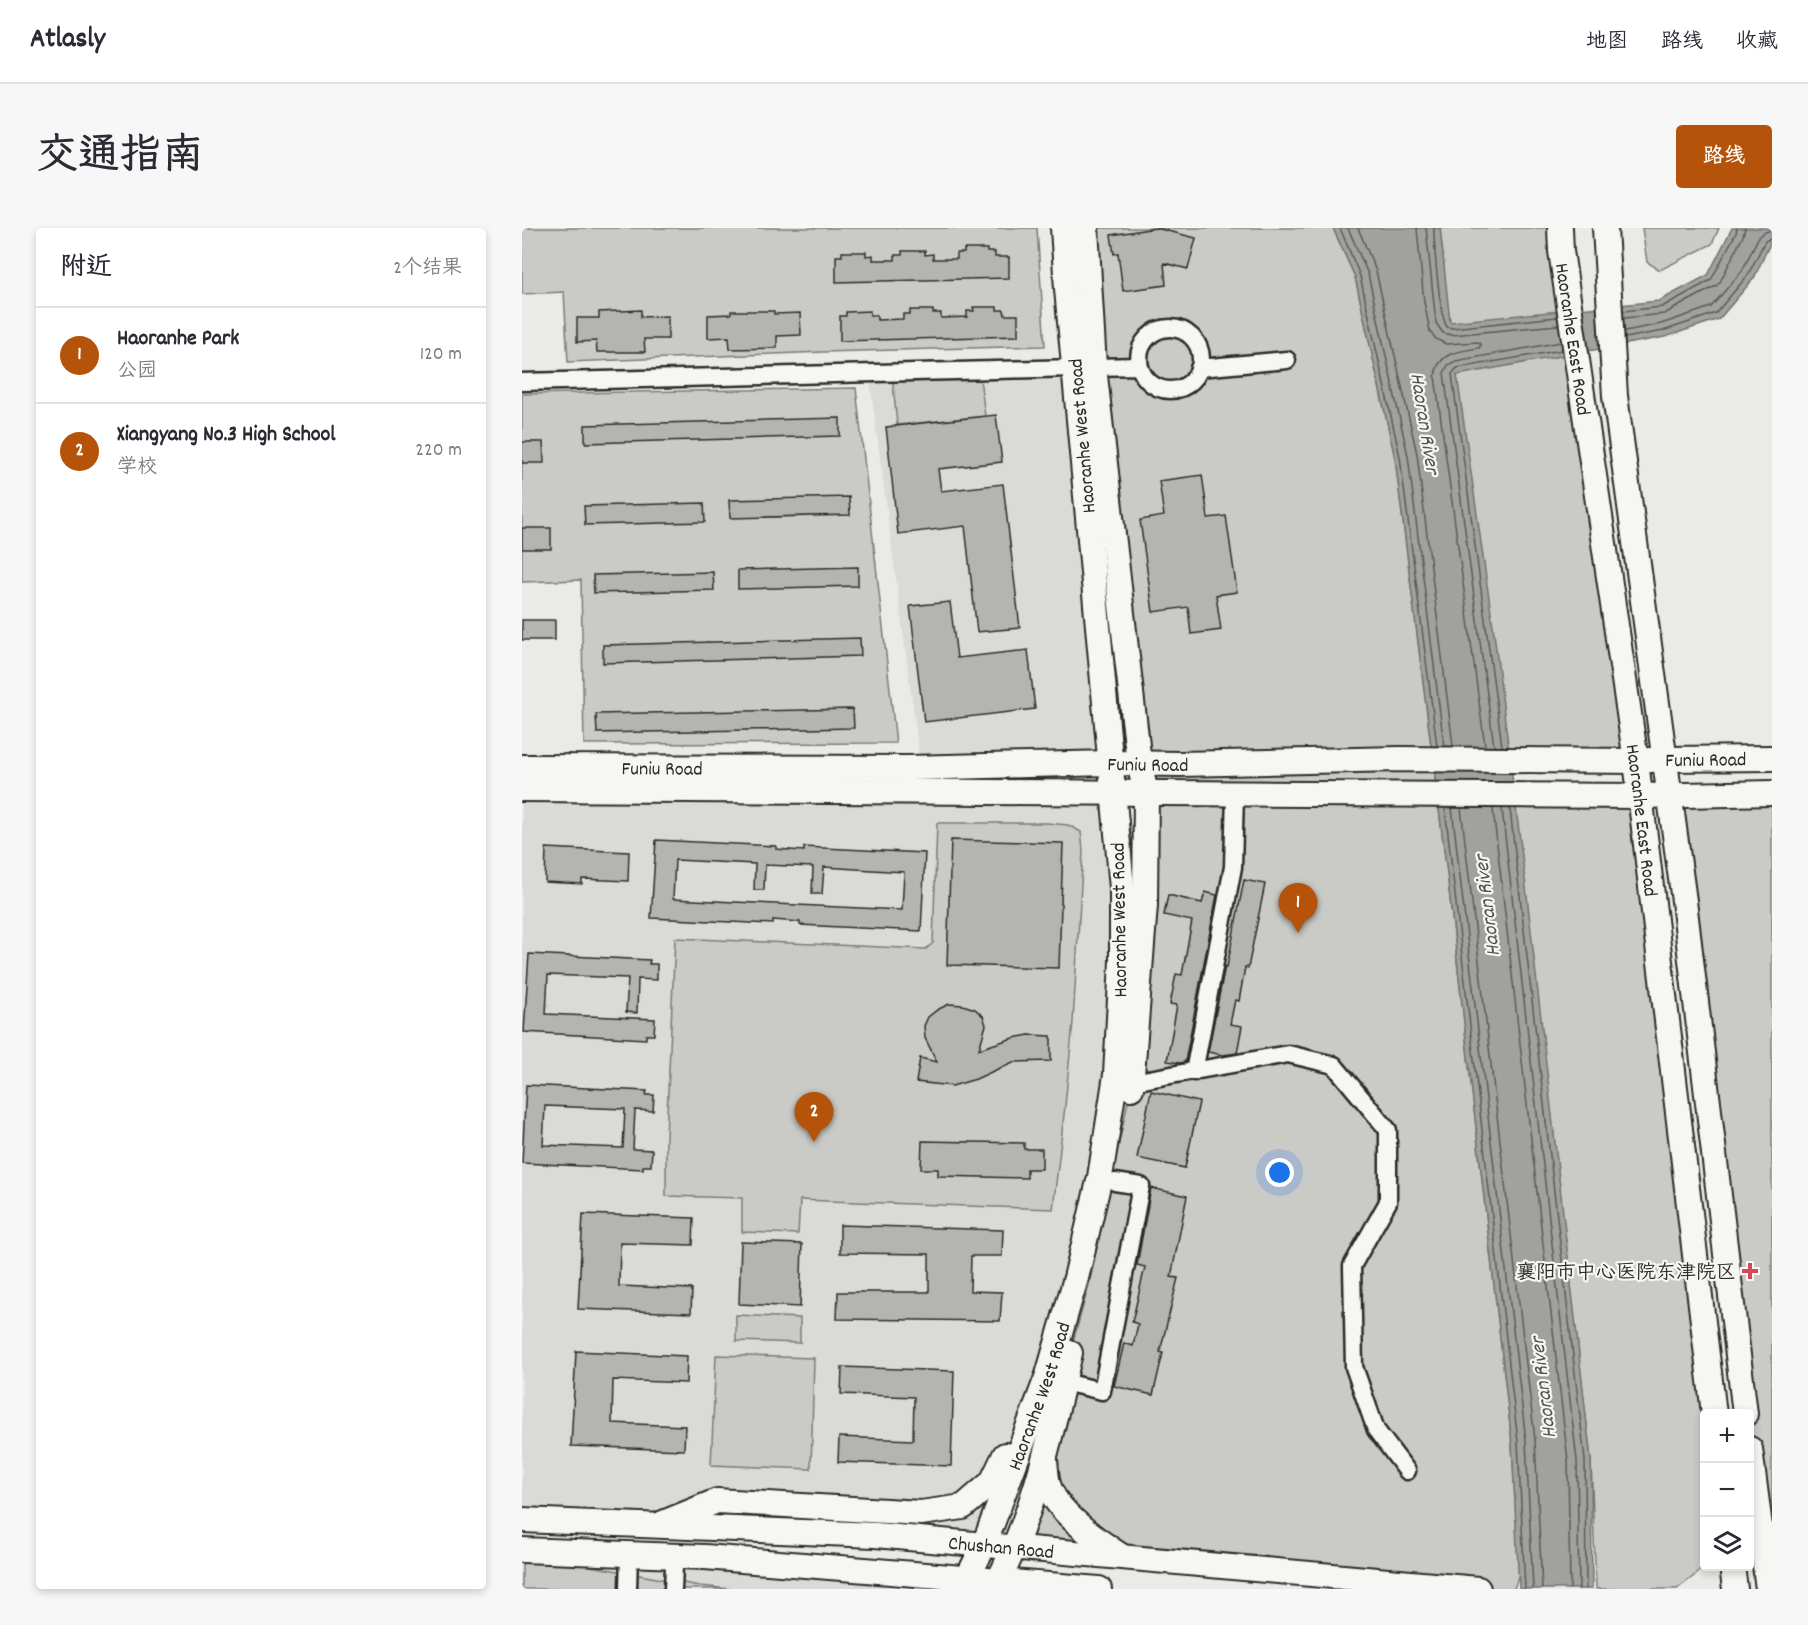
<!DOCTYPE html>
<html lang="zh">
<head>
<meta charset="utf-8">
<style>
  :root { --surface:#fff; --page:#f7f7f7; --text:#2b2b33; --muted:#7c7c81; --line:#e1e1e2; --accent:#b45309 }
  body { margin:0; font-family:Dekko,"LXGW WenKai TC",sans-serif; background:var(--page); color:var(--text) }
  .controls { position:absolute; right:18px; bottom:18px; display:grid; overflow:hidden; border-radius:6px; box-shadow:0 3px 9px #0003 }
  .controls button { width:54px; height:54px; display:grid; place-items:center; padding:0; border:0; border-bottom:2px solid var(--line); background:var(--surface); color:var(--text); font:30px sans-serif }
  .you { position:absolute; left:758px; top:945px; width:21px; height:21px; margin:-15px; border:4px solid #fff; border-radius:50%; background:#1a73e8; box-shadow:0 0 0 9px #1a73e833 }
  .badge { display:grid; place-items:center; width:39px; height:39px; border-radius:50%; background:var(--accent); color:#fff; font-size:20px; font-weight:700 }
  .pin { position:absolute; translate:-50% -50px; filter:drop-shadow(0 2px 3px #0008) }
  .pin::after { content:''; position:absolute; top:32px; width:21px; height:18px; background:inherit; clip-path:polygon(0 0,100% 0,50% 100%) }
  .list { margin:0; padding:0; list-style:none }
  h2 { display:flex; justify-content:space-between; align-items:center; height:78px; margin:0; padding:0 24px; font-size:26px }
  h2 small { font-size:20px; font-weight:400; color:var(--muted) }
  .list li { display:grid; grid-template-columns:39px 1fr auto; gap:18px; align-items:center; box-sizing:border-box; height:96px; padding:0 24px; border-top:2px solid var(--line) }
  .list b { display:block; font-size:22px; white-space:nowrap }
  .list p { margin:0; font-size:20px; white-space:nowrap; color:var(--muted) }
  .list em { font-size:20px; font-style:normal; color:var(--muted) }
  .icon { flex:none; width:33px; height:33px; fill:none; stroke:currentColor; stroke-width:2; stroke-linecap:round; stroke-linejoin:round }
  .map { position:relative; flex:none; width:1250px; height:1361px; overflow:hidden; border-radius:6px }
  header { display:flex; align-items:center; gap:36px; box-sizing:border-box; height:84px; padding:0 30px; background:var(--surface); border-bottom:2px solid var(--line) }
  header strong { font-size:28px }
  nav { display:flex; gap:33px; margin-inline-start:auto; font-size:21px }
  .intro { display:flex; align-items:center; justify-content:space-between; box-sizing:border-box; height:144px; padding:0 36px }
  h1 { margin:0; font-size:42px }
  .button { padding:15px 27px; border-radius:6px; background:var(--accent); color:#fff; font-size:21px; font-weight:700 }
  main { display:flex; gap:36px; padding:0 36px }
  aside { flex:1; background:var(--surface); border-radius:6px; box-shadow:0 3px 9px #0003 }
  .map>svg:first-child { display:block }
</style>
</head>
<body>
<header>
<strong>Atlasly</strong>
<nav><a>地图</a><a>路线</a><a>收藏</a></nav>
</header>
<div class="intro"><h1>交通指南</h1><a class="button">路线</a></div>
<main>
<aside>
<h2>附近<small>2个结果</small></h2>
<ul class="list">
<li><span class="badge">1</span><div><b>Haoranhe Park</b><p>公园</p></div><em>120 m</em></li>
<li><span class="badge">2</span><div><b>Xiangyang No.3 High School</b><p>学校</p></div><em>220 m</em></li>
</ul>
</aside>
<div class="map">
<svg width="1250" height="1361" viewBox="0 0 1250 1361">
  <rect width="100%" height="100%" fill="#eaeae6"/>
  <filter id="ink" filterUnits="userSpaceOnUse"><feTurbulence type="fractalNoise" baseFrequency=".0167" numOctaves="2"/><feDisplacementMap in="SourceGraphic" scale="12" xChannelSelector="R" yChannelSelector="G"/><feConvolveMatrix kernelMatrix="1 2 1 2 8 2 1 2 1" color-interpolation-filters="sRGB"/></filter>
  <g filter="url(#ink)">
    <path fill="#dadad6" d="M552,140l36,395 -189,5 -52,-394z
      M0,561l591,4 9,94 -22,290 -116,368 -462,-25z
      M0,1325l164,16 185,12 20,8h-369z"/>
    <path fill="#cacac7" stroke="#7a7a79" stroke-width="1.5" d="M0,0h515l8,118 -222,6 -255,10 -4,-70 -42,2z
      M564,0h247l22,49 40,181 53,423 64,562 7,132 -5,14h-36l-463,-42 74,-262 43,-203 13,-177z
      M918,0h120l76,533 -129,-1 -60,-460z
      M1120,0h77l-7,16 -52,26 -13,-8z
      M457,143l6,45 -88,9 -5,-52z
      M334,160l40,355 -312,1 -3,-164 -59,2v-188z
      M1250,565v796l-22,-140v-35l-81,-619z
      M992,567l126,1 64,618v148l-6,11 -21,16h-81l-5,-129z
      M415,595h110l21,2 13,7 2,18 -10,172 -8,84 -12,103 -253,-9 -2,34 -56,-2v-34l-76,-2v-60l9,-198 251,11 7,-6z
      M214,1087l64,3v25l-64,-2z
      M194,1127l98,3 -3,111 -100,-4z
      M0,1332l52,3 126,23 30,3h-208z"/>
    <path fill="#a1a19e" stroke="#727270" stroke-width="1.5" d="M811,0h107l10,94 209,-21 49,-26 24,-47h40v11l-18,39 -35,41 -54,18 -208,38 37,258 32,254 65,573 1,129h-73l-7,-146 -64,-562 -53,-423 -40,-181z"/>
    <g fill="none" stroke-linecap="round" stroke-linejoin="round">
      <path stroke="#5a5a59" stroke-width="1.5" d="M818,0l20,48 40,181 37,289
        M826,0l20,46 40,182 36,290
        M836,0l18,43 41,183 36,292
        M895,0l7,74 6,29 6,8 10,5 32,-2 3,3 -2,3c-20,3 -41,4 -44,28l50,370
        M904,0l10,95 7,10 9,2 106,-10
        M912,0c0,17 5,87 13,99l5,1 105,-11
        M1101,83l39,-4 49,-27 25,-47 1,-5
        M1102,90l40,-4 52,-28 4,-4 23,-46 2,-8
        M1103,103l36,-7 50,-17 31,-36 17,-35 6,-4 7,-2
        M1103,110l38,-7 53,-18 32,-38 17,-34 7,-3
        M972,518l-50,-373 4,-8 8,-4 105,-19
        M980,518l-50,-372 5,-6 105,-18
        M923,580l73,634 7,147
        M930,580l74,633 7,148
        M939,580l74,632 7,149
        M971,581l75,652 2,128
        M980,581l75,652 2,128
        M988,581l75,651 1,129"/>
    </g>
    <path fill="#b4b4b1" stroke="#2b2b2b" stroke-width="1.5" fill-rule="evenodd" d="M634,0l40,10 -8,31 -24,-6 2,22 -43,6 -5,-38 -4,1 -3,-19z
      M442,21h23v3h8v5h14v21l-173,4v-26h6v-4h24v4l7,-1v5h22v-5h7v-4h23v4l8,-1v5h24v-6h7z
      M451,79h24v3h7l1,5h13v21l-178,5v-25h6v-4l24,-1v4h7v5l26,-1v-5h7v-4h23v3h8v5l26,-1v-6h7z
      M119,82v7l27,-1v23h-24l1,13h-48l-1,-11 -19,1v-24h22v-6z
      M209,83h43v3l26,-1 1,22 -24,1v12l-47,1 -1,-12 -21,1v-23l23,-1z
      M474,187l6,47 -64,7 3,22 62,-7 17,144 -43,4 -12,-106 -67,8 -12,-107z
      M318,190v18l-255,7v-18z
      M0,214h21l1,21h-22z
      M680,247l6,43 18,-2 11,76 -21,3 5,35 -30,4 -3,-27 -35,5 -13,-92 24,-4 -5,-35z
      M327,269l1,18 -120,3 -1,-18z
      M182,275l1,19 -120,3 -1,-19z
      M0,300h29v21h-29z
      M336,339v19l-120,3v-19z
      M191,344l1,18 -120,3 -1,-18z
      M428,374l7,56 71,-8 7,59 -111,13 -14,-116z
      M0,392h33v20h-33z
      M338,410l1,18 -258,7v-18z
      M331,481l1,19 -257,5 -1,-19z
      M134,612l120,6v3l28,2v-4l121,6 -4,78 -121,-6v-3l-27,-2v4l-122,-6zM153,632l80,4 -1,26h10l1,-25 48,2 -1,27h10l2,-27 80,5 -2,38 -229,-11z
      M429,612l112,3 -4,125 -112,-3z
      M24,620l83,4 -1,29 -46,-2v5l-37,-2z
      M722,652l21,4 -17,84 -3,-1 -6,34 -4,-1 -5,24 12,2 -5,27 -14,2 -15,-3 17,-86 2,1z
      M683,664l12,3 -32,167 -6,1 -12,-2 10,-56 -7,-1 6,-30 6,1 10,-54 -28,-6 4,-20 34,8z
      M7,726l121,6 -1,4h8v16l-19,-1 -1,34 -11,-1 2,-34 -80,-3 -2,39 109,5 -1,16h-8v4l-122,-7z
      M427,776l14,1 12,4 8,7 3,9 -7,24 34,-11 16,-3 22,1v25l-38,1 -37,17 -24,7 -36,-4 4,-24 17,4 -12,-24 -1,-12 4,-9 9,-7z
      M4,857l121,6 -1,4h8l-1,16 -18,-1 -2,39 19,1 -1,16h-8v3l-121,-6zM23,878l80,3 -2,39 -80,-3z
      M629,863l48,11 -14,66 -48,-10z
      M400,913l102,2v6h18v20h-15v9l-89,-2v-7h-17z
      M629,960l36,8 -16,81 7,1 -18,74 3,1 -10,42 -39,-9 10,-43 9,3 5,-22 -6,-2 13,-55 -8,-2z
      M61,986l111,4 -1,27 -73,-2 -1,43 73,3 -1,24 -113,-4z
      M318,997l163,5 -1,26h-31l-1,35 32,1 -2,29 -163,-2 1,-27h91v-38l-89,-1z
      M219,1014l61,2 -2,63 -61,-3z
      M54,1123l111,5 -1,27 -73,-3 -1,43 73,3 -1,24 -113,-4z
      M320,1139l112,4 -3,95 -113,-4 1,-25 74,3 1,-43 -73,-3z"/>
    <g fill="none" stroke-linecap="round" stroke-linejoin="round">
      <g stroke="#2b2b2b" stroke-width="21">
        <path id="street" d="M617 131a31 31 0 1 1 62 0a31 31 0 1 1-62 0Z
          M572,139l45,-1
          M677,140l88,-8
          M0,154l552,-14
          M672,844l39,-205 2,-73
          M610,854l156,-28 46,11 54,65v72l-36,64 2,101 22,63 31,41
          M542,1154l38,9 39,-205 -26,-4
          M106,1361l1,-35
          M151,1361l1,-23"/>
      </g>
      <g stroke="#2b2b2b" stroke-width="28">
        <g id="secondary">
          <path d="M564,0l8,139 45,396 7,30 -1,112 -14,183"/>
          <path id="s1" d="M1038,0l1,23 75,510 78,653"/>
          <path d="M1083,0l10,168 69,505 61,513"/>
          <path id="s2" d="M0,539l386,1 202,-5 70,1 220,-5 236,2 29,-2 107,-1"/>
          <path d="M0,561l1118,7 132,-3"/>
          <path d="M1228,1221l18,140"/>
          <path d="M523,1232c1,8 1,16 3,24 7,27 50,57 73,72"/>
          <path id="s3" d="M0,1292l353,15 603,54"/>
          <path d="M141,1295l54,-22 204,12 42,-6 29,-25 13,-27"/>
          <path d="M0,1322l183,7 394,32"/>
          <path d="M1210,1338l3,23"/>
          <path id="s4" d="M440,1361l22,-44 64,-170 28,-97 24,-101 16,-102 6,-114v-73l-55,-599 -4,-61"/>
          <path d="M472,1361c40,-73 57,-155 76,-236"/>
        </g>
      </g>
      <use href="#street" stroke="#f6f6f2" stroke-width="16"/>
      <use href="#secondary" stroke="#f6f6f2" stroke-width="24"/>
    </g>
  </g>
  <path fill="#d1495b" stroke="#f6f6f2" stroke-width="2" d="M1225 1034h6v6h6v6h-6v6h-6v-6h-6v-6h6z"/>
  <g text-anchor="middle" stroke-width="4.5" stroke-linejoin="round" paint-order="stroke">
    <g font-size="20" fill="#2b2b2b" stroke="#f6f6f2">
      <text dy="7" stroke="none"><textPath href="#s1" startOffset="112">Haoranhe East Road</textPath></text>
      <text transform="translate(559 208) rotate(-95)" y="7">Haoranhe West Road</text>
      <text dy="7" stroke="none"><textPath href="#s2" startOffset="1184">Funiu Road</textPath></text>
      <text dy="7" stroke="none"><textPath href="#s2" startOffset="626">Funiu Road</textPath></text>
      <text dy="7" stroke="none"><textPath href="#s2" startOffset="140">Funiu Road</textPath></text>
      <text dy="7" stroke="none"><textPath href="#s1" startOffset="598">Haoranhe East Road</textPath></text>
      <text transform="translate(596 692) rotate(-91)" y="7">Haoranhe West Road</text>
      <text dy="7" stroke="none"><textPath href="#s4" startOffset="208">Haoranhe West Road</textPath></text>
      <text dy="7" stroke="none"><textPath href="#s3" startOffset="480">Chushan Road</textPath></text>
    </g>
    <g font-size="20" fill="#2b2b2b" stroke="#f6f6f2" text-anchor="end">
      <text x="1214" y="1050">襄阳市中心医院东津院区</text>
    </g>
    <g font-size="21" font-style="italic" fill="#545453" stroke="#f6f6f2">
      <text transform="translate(904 195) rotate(81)" y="7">Haoran River</text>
      <text transform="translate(964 678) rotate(-97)" y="7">Haoran River</text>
      <text transform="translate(1020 1160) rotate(-97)" y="7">Haoran River</text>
    </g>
  </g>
</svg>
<div class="controls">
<button>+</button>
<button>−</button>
<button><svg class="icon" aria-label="layers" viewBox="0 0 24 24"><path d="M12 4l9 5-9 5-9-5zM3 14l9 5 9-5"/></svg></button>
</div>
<div class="you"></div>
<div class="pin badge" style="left:776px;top:705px">1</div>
<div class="pin badge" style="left:292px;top:914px">2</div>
</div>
</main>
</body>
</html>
